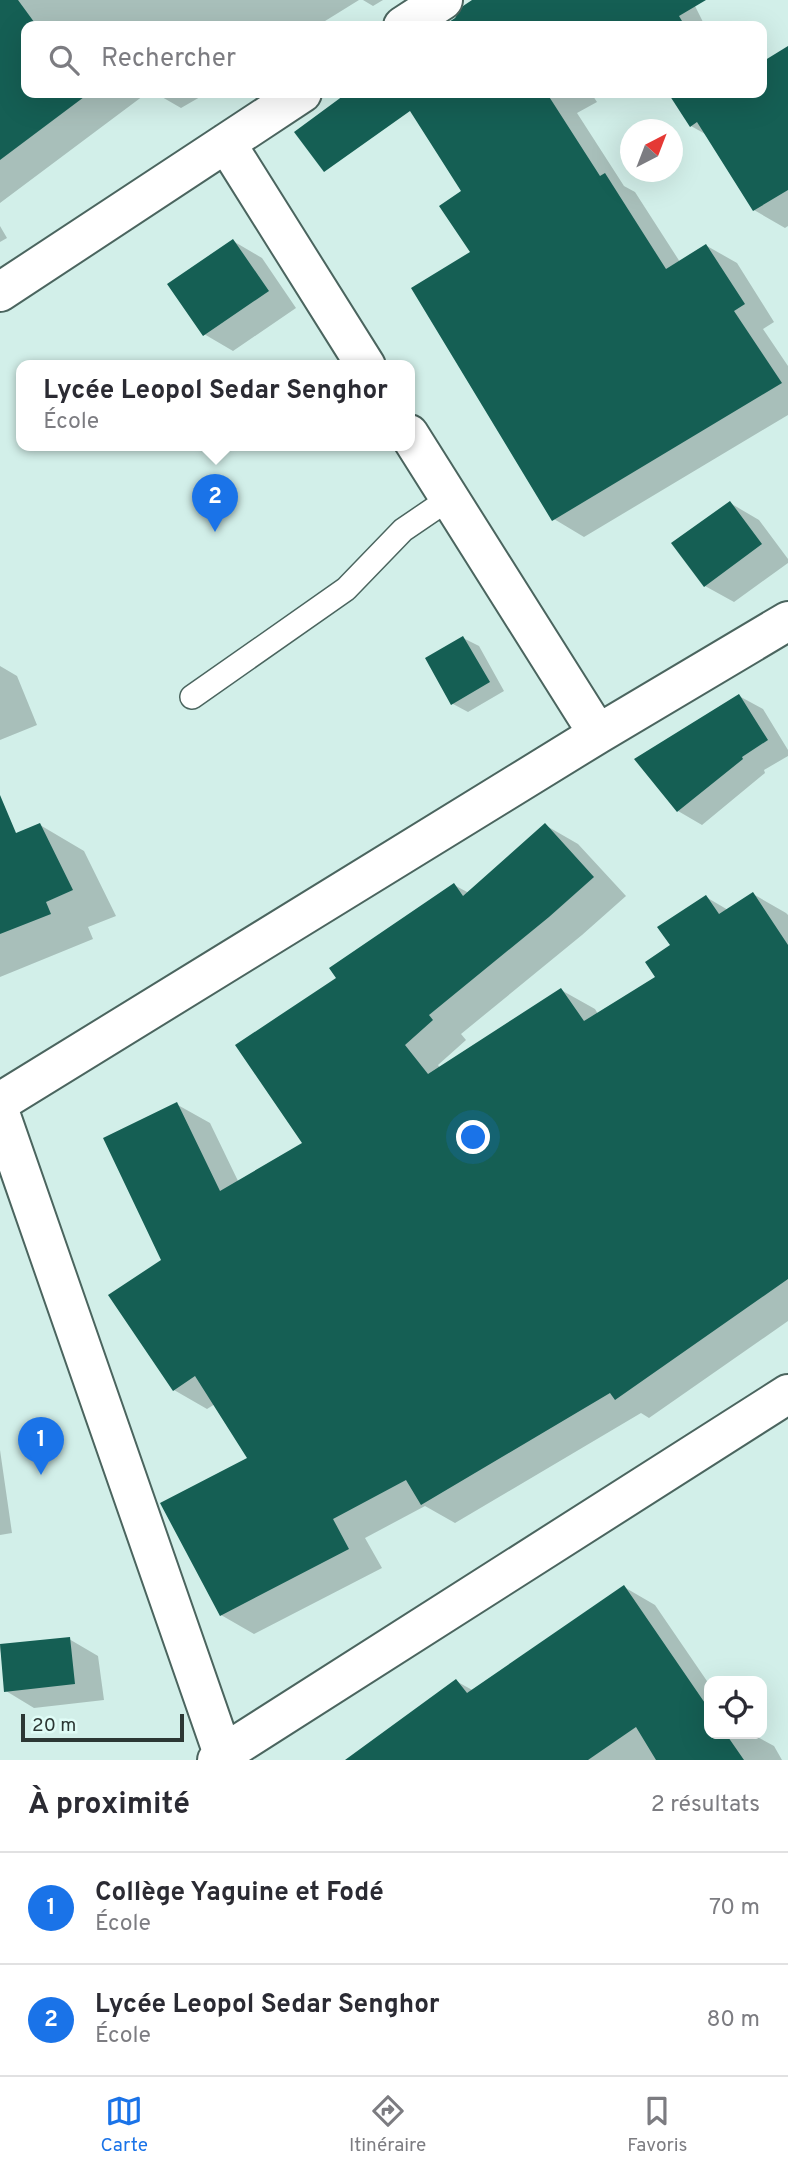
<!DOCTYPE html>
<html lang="fr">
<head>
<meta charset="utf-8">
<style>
  :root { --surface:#fff; --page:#f2f2f3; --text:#2b2b33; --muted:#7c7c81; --line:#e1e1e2; --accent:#1a73e8 }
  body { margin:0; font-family:Overpass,sans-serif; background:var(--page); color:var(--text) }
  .controls { position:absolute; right:21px; bottom:21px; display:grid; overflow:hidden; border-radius:14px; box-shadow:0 7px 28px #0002 }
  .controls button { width:63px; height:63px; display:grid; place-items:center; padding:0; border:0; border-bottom:2px solid var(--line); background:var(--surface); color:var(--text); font:35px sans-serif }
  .compass { position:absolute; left:620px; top:119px; width:63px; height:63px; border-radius:50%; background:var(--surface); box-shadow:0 7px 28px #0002; rotate:42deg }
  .scale { position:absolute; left:21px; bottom:18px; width:163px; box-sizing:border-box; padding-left:7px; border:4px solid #2c3734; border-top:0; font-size:19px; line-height:24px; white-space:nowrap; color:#2c3734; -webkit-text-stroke:5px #dffcf6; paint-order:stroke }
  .you { position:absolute; left:474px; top:1138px; width:24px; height:24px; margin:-18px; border:5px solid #fff; border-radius:50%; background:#1a73e8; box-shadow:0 0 0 10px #1a73e833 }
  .badge { display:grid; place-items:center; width:46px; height:46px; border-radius:50%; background:var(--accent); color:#fff; font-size:23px; font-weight:700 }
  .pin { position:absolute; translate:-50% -58px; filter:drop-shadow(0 2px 4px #0008) }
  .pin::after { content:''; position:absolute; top:37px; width:24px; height:21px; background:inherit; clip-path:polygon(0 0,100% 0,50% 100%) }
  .popup { position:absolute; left:16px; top:360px; width:399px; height:91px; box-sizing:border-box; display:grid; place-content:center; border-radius:14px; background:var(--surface); filter:drop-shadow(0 2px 5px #0005); font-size:23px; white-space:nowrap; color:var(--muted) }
  .popup b { font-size:26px; color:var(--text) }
  .popup::after { content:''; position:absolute; left:50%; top:100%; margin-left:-14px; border:14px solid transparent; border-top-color:var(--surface) }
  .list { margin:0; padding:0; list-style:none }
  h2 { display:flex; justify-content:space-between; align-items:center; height:91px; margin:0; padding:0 28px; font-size:30px }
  h2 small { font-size:23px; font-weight:400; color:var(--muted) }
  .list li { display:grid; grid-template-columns:46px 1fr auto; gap:21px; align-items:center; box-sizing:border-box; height:112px; padding:0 28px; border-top:2px solid var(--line) }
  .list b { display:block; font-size:26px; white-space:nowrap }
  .list p { margin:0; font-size:23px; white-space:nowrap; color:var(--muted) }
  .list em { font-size:23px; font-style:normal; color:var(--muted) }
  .icon { flex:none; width:38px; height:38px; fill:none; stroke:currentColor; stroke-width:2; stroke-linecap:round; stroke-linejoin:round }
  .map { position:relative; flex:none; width:788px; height:1760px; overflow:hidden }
  .search { position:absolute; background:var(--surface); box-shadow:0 7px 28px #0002; left:21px; right:21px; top:21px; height:77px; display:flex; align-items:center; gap:18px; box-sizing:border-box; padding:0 24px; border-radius:14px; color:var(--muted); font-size:26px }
  .sheet { height:315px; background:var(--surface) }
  nav { display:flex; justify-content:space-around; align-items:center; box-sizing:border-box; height:98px; border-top:2px solid var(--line); background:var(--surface); font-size:19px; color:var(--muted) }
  nav a { display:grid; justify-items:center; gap:4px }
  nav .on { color:var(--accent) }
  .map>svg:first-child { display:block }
</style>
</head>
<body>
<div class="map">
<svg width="788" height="1760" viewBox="0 0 788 1760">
  <rect width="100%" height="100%" fill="#d2efe9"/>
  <path fill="#0003" d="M0,0h359l-42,26h-291v67h121l-147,110z
    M363,0h20l-10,6z
    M609,0h83l13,26h-82z
    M788,48v178l-3,2 -31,-18 -47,-75 -16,-9 -21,-33h92v-29z
    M155,93h52l-26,15z
    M400,93h191l6,9 -20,11 47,73 11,6 45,70 27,-16 30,17 37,59 -11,7 25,37v49l-204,122 -30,-18 -81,-266 -9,-62z
    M0,226l7,12 -7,4z
    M233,241l29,17 34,50 -63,43 -29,-17z
    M730,503l29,17 29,39v4l-54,39 -29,-16z
    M463,638l16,8 25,45 -36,21 -15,-8z
    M0,666l17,10 20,49 -37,15z
    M739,696l24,13 25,41v6l-24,14 1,3 -63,52 -24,-14z
    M40,825l44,26 32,65 -28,11 5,12 -93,38v-135z
    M545,825l33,19 48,52 -44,39 -121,99 5,6 -28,25 2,3 121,-78 34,19 3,5 59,-36 16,-32 33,-49 22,13 25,-16 33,19 2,2v406l-139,97 -8,-5 -186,110 -30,-17 -60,32 17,30 -128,66 -33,-19 29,-156 -35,-55 -8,5 -33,-19 -11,-129 13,-157 34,19 29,60 66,-39 33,-165 116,-94 15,8z
    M0,1450l12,83 -12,2z
    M624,1587l31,18 54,79v50h43l22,12 8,14h-435l109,-79 18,10z
    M69,1639l29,17 6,44 -70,8 -28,-17 -6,-45z"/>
  <path fill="#155f54" d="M0,0h18l19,26h-11v67l62,1 -88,66z
    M472,0h234l-27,16 6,10h-242l12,-8 8,-12z
    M788,46v144l-35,21 -56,-89 -7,5 -22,-34h94v-31z
    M347,93h205l-4,2 52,81 5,-3 61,96 40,-25 39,60 -11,7 48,72 -230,138 -141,-233 59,-36 -31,-46 22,-15 -51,-80 -86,61 -30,-40z
    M233,239l36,52 -66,45 -36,-52z
    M730,501l32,43 -58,43 -33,-44z
    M463,636l27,46 -39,23 -26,-47z
    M739,694l29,46 -26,17 1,2 -66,53 -43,-53z
    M0,795l16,38 24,-10 33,67 -27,12 5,12 -51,20z
    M545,823l49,54 -45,40 -120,98 4,5 -28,25 23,29 133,-86 23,33 71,-44 -10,-15 25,-17 -13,-18 49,-32 13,19 34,-22 35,53v334l-173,121 -5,-7 -189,112 -15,-25 -73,39 16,30 -129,67 -60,-113 87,-45 -52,-82 -22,15 -65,-96 53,-35 -58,-122 74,-36 43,89 82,-48 -67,-98 101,-67 -7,-10 125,-85 9,13z
    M624,1585l85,124v25h17l18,26h-88l-20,-33 -48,33h-243l111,-81 11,14z
    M70,1637l5,47 -71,8 -4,-48z"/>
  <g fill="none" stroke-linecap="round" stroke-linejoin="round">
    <g stroke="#4b655f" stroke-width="26">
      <path id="service" d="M192,697l154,-108 57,-59 47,-32"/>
    </g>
    <g stroke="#4b655f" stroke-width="42">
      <path id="minor" d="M403,26l40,-26
        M226,143l140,223
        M0,292l302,-199
        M409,434l189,300
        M0,1102l598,-368 190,-113
        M0,1113l223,641
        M217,1760l6,-6 565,-360"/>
    </g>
    <use href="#service" stroke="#fff" stroke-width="23"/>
    <use href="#minor" stroke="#fff" stroke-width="38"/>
  </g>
</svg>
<div class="controls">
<button><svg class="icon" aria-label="locate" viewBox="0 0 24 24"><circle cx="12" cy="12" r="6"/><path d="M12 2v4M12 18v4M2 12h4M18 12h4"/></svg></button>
</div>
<svg class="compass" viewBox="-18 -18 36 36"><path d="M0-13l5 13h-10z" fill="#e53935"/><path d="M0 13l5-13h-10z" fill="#7c7c81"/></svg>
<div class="scale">20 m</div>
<div class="you"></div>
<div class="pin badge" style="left:41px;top:1475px">1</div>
<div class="pin badge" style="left:215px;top:532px">2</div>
<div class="popup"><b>Lycée Leopol Sedar Senghor</b>École</div>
<div class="search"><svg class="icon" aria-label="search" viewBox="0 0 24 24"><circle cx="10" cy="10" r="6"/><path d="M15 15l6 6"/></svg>Rechercher</div>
</div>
<section class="sheet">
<h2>À proximité<small>2 résultats</small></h2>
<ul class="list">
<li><span class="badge">1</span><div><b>Collège Yaguine et Fodé</b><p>École</p></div><em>70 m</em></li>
<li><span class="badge">2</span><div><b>Lycée Leopol Sedar Senghor</b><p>École</p></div><em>80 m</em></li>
</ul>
</section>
<nav>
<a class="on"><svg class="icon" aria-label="map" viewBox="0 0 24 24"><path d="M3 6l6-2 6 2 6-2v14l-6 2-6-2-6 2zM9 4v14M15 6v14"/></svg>Carte</a>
<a><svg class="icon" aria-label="directions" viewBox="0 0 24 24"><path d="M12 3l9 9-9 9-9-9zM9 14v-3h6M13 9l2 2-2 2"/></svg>Itinéraire</a>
<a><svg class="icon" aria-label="saved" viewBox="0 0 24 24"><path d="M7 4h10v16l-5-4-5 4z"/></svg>Favoris</a>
</nav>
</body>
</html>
